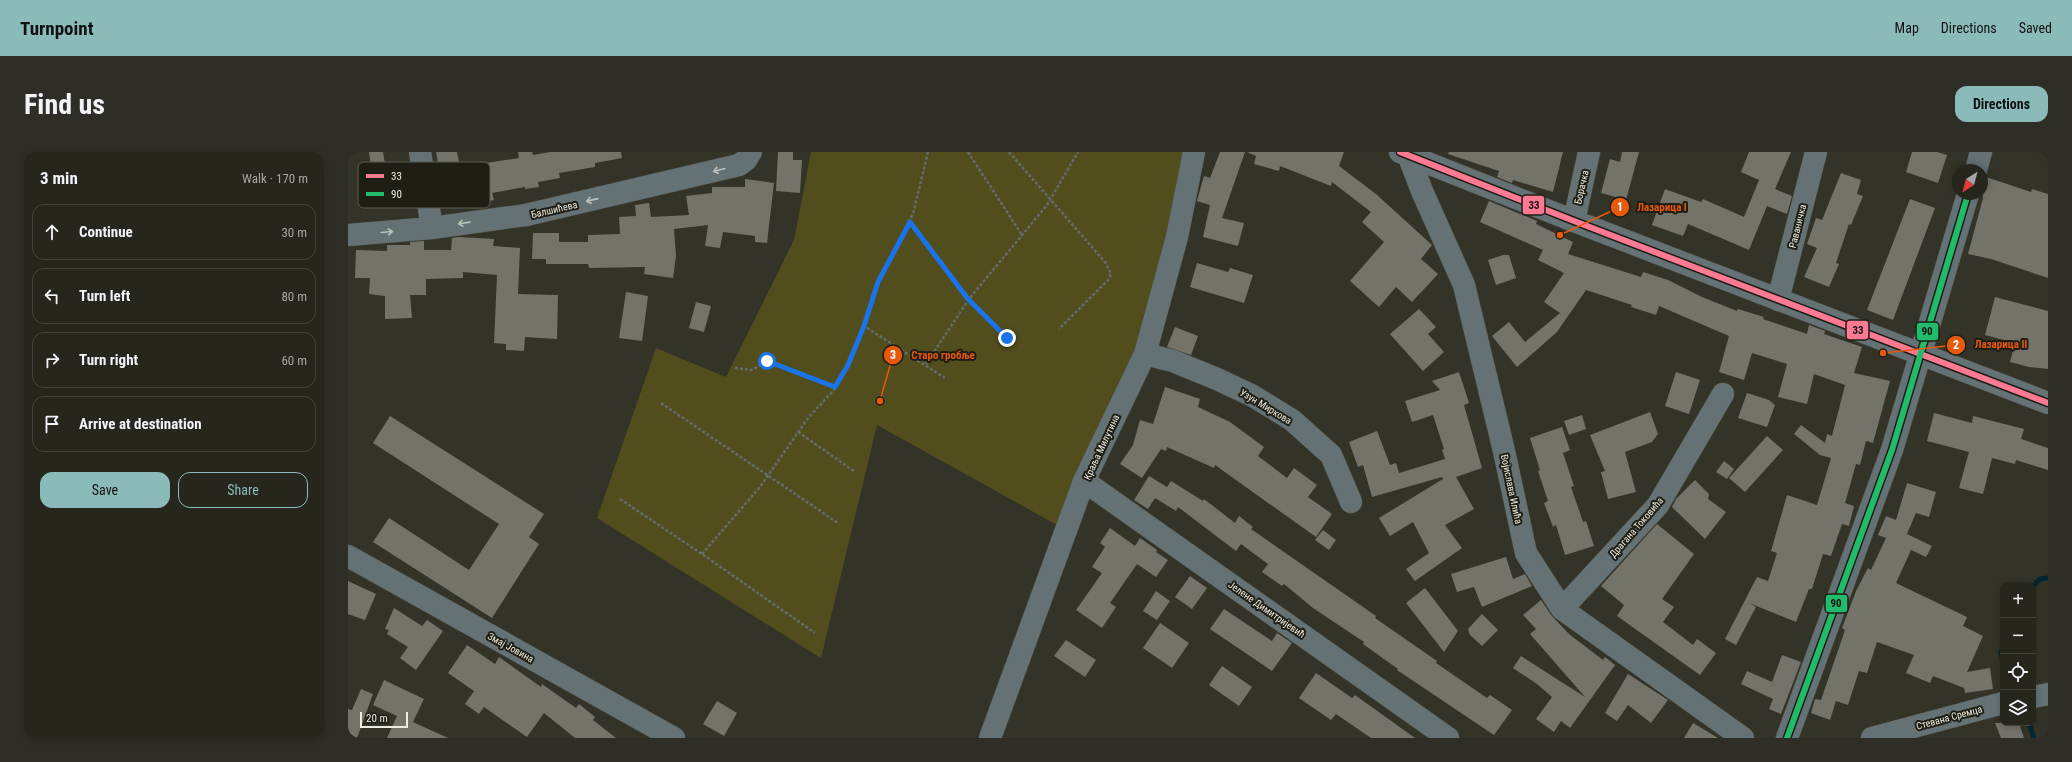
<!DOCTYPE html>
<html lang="en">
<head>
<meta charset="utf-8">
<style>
  :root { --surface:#27261d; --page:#2f2e26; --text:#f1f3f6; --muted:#a4a5a4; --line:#43433b; --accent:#8bbbb9 }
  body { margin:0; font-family:"Roboto Condensed",sans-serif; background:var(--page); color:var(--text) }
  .controls { position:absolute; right:12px; bottom:12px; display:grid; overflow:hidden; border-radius:8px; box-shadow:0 2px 6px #0003 }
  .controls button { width:36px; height:36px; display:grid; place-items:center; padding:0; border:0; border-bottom:1px solid var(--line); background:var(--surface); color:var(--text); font:20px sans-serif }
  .compass { position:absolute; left:1604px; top:12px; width:36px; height:36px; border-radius:50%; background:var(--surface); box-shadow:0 2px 6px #0003; rotate:216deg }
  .scale { position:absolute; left:12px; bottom:10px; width:48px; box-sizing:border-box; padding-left:4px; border:2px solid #ecebde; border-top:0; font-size:11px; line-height:14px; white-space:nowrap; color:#ecebde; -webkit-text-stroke:3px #1f1e15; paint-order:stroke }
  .stop { position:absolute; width:12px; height:12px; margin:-9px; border:3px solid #1a73e8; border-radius:50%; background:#fff }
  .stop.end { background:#1a73e8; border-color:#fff; box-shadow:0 1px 4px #0008 }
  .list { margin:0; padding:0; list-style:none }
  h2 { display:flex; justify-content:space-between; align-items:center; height:52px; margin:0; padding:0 16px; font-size:17px }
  h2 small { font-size:13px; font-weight:400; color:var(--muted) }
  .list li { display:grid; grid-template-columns:26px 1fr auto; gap:12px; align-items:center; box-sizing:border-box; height:56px; margin:0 8px 8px; padding:0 8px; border:1px solid var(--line); border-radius:12px }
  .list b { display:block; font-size:15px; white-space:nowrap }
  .list em { font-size:13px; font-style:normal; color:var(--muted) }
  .actions { display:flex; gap:8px; padding:12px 16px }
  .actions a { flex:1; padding:9px 0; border:1px solid var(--accent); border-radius:12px; text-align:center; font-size:14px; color:var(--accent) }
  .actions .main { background:var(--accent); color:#111 }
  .icon { flex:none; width:22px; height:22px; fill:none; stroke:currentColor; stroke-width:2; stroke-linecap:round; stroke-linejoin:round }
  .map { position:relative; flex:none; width:1700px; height:586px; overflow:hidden; border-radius:12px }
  header { display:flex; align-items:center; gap:24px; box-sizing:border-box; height:56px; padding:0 20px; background:var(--accent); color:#111 }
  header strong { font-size:19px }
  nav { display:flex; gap:22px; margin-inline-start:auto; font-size:14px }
  .intro { display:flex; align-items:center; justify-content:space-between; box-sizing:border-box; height:96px; padding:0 24px }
  h1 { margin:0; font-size:28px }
  .button { padding:10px 18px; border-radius:12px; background:var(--accent); color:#111; font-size:14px; font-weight:700 }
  main { display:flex; gap:24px; padding:0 24px }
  aside { flex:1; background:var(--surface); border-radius:12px; box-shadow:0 2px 6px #0003 }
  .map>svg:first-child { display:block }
</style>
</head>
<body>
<header>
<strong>Turnpoint</strong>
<nav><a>Map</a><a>Directions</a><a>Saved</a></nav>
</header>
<div class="intro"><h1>Find us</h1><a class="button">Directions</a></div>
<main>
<aside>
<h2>3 min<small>Walk · 170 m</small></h2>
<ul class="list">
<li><svg class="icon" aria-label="ahead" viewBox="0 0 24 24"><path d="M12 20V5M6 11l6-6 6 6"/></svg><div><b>Continue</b></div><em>30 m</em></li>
<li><svg class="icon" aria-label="left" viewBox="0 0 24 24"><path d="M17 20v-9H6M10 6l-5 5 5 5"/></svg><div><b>Turn left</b></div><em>80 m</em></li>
<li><svg class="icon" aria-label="right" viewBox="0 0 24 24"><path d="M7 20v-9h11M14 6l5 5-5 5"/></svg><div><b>Turn right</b></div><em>60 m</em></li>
<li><svg class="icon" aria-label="arrive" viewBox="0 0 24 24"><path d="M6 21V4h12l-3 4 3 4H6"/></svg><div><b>Arrive at destination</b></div></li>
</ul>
<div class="actions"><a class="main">Save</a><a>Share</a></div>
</aside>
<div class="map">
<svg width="1700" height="586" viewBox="0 0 1700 586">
  <rect width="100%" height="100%" fill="#343327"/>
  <path fill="#524d1d" d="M463,0h383l-49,202 -79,176 -189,-105 -56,233 -224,-140 59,-170 70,29 68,-137z"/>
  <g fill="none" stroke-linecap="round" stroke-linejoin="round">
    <path stroke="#052530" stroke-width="5" d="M1685,434l7,-7 8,-1
      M1655,493l-2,8 2,8
      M1681,571l5,15"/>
  </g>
  <path fill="#747369" d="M21,0h14l2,12h4v2l20,-4 5,34 -18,3v-2l-27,2 -2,-19 -5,1 -1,-14 10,-1z
    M88,0h21l3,15 26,-5v1l33,-5 -1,-6h14l1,3 17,-3h71l1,6 -27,5v4l-36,6 1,5 -22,4 1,5 -14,2v-2l-33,6 2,7 -20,4 -1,-6 -24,5 -8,-36 -2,1z
    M430,0h15v8h9l-2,33 -24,-2z
    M872,0h25l-23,66 22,5 -6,23 -35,-9 7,-32 -13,-4 1,-4 6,-21 6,2z
    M899,0h97l-5,14 37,28 56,51 -11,14 17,15 -26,28 -16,-15 -17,20 -29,-26 34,-39 -22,-20 9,-10 -39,-30 -1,4 -51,-20 -1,5 -25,-7 2,-8z
    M1101,0h114l-10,40 -40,-12 -1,3 -15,-6 2,-6 -51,-17z
    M1274,0h17l-13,48 -25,-7 9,-34 10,3z
    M1401,0h42l-16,37 17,7 -5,18 -20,-8 -18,44 -61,-26 -5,12 -31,-11 13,-36 36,13 2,-3 41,18 15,-37 -18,-8z
    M1564,0h25l10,3 -9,28 -32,-11z
    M1493,21l20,7 -4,14 6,2 -12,29 -2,-1 -13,39 3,1 -10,23 -25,-10 13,-29 -10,-4 9,-26 6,2z
    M1638,25l45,15 1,-3 16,5v84l-57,-19 -23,-5 15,-56 -1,-17z
    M397,27l29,4 -7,60 -12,-1v-6l-32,-4 -3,16 -15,-2 3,-21 -34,4 2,27 -3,22 -29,-4 1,-7 -56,1 -1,-4h-42v-5h-14l1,-26h26v9h29v-7l32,-1 -1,-17 17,-1 -1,-11 14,-2 2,14 38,-2 -3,-19 26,-3v-6h33z
    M1562,47l25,9 -42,112 -26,-10z
    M1141,49l48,20 -1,3 37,18 -5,12 73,23 2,-5 25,8 34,17 35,14 1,-2 26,8 -1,2 44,15 2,-9 16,6 -1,3 38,13 -8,26 36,8 -17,62 -7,-2 -6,24 -4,-1 -11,39 9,3 -5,20 -7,-2 -11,32 -8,-2 -11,35h-3l-13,33 -47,-19 7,4 -20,38 -11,-6 32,-62 11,4 9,-28 -6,-2 16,-56 30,10 14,-47 -11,-3 -26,-21 7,-9 24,18 2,-9 5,2 13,-51 -31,-11 -7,30 -29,-7 9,-33 -35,-11 -8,27 -25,-8 10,-36 -70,-30 -3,9 -25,-8 1,-2 -46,-15 -29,42 -40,35 -25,-31 17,-14 16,20 35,-29 -16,-11 20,-29 -26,-13 5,-10 -63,-28z
    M110,85l36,2 -1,7 27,2 -2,46 40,1 -1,44 -32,-2 -1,14 -18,-1v-6l-12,-1 3,-68 -34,-3v6l-37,1v16h-16l2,23 -27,1v-23l-16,-2 1,-16h-15l1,-28 31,1v-6h23v-3l14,-1v9h27l1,-12z
    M1155,103h6l7,23 -20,7 -8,-25z
    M849,111l31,9 2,-4 23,7 -9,28 -54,-16z
    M278,140l22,4 -6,45 -23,-3z
    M1647,145l53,14v58l-19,-2 -19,-5 5,-19 -30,-8z
    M348,150l15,4 -7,26 -15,-4z
    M1071,157l17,18 -8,7 16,18 -21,19 -33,-37z
    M827,175l23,9 -7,19 -24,-8z
    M1111,220l10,31 -5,2 18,63 -26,9 18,32 -29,16 17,23 -47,33 -9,-12 23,-16 -16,-31 -23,14 -11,-18 64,-39 -1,-2 -70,20 -9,-32 -5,2 -9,-25 28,-11 13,34 6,-2 3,10 46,-14 -3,-9 2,-1 -11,-34 -21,7 -7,-21 35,-11 -8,-9z
    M1328,220l24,8 -11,34 -24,-8z
    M817,235l35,12 -2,8 32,15 34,25 -6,9 29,22 7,-10 23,17 -9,12 24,17 -16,23 -101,-72 -1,3 -47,-21 -1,4 -5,-2 -19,29 -22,-14 13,-19 7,-25 13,4z
    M1399,241l22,7 6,5 -8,22 -29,-9z
    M1302,260l8,22 -6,8 -27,10 11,40 -28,7 -7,-27 4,-1 -15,-36z
    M1586,261l38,10 1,-7 51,13 -3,10 27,9v22l-32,-10 -1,4 -23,-6 -9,36 -24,-6 10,-36 -42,-11z
    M1234,263l4,14 -17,6 -5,-14z
    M42,264l154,98 -15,23 10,7 -47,74 -119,-76 16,-24 80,52 30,-46 -126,-81z
    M1214,275l8,23 -7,3 11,33 -3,1 12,35 3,-1 8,25 -29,9 -9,-30 -3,2 -9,-24 4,-2 -10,-30 2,-1 -10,-32z
    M1419,284l16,14 -38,42 -16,-14z
    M1376,309l10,8 -7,10 -11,-7z
    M801,324l18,11 4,-6 32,20 1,-2 31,24 4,-7 14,11 -2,2 125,87 -1,2 62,43 -1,2 51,35 3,-3 22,15 -18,25 -97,-65 1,-1 -35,-25 1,-2 -51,-34 -29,-24 -2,2 -20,-14 6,-8 -27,-20 -5,7 -58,-44 -2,4 -21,-13 -7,11 -14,-9z
    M1347,328l14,14 -1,5 18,13 -21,27 -33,-32 4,-8z
    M1559,331l29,9 -7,25 -13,-4 -9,21 25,12 -6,11 -15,-7 -15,33 71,34 -4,9 20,10 -16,36 23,-4 3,21 -28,4 -1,-5 -31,-12 -3,7 -24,-10 8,-18 -37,-13 -10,31 -8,-2 -11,34 -12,-4 -6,19 -19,-7 4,-14 6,1 24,-70 -3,-2 14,-37 12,-23 3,2 15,-32 -8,-3 8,-19 10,4z
    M1309,372l37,30 -32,45 12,8 -11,15 30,23 4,-6 19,14 -16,22 -83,-59 7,-11 -23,-19z
    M762,376l25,18 5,-8 17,12 -1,2 12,8 -12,17 -19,-13 -27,39 6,4 -14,21 -26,-18 26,-37 -10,-6 13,-20 -5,-4z
    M975,378l13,10 -7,10 -14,-10z
    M1158,405l7,22 12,-5 7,12 -50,21 -8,-20 -17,5 -6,-18z
    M842,424l17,12 -15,21 -17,-12z
    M0,429l28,13 -11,26 -17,-6z
    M1077,436l33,43 -14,21 -38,-49z
    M808,439l14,10 -13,19 -14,-9z
    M1193,448l11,16 17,18 34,26 2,-3 10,8 -45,63 -9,-7 -7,11 -18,-13 16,-22 -15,-13 -24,-16 8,-12 64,41 -55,-63 6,-5 -13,-14z
    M46,456l28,18 5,-6 16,11 -27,39 -16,-12 8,-11 -21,-13 2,-4 -4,-1z
    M876,457l48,32 5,-8 15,10 -20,28 -62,-42z
    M1134,462l16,16 -16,16 -12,-11 -2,-6z
    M812,471l29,20 -17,25 -29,-20z
    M718,488l30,20 -11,17 -31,-21z
    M119,493l28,19 4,-7 42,30 1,-3 34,24 3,-4 16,13 -2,3 23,18h-41l-31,-25 -17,24 -43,-30 -5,7 -14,-10 9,-13 -26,-18z
    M1434,503l19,7 -20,52 -12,-5 4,-10 -32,-15 6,-13 25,11z
    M874,514l30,21 -13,19 -30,-21z
    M968,521l36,25 3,-3 60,43h-44l-35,-24 -5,6 -32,-22z
    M1280,522l40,26 -17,23 -23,-18 -11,16 -12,-8z
    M36,528l40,19 -11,23 35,16h-61l10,-22 -24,-11z
    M13,537l12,5 -16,44h-9v-29l4,1z
    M369,549l20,12 -13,23 -21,-12z
    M1345,571l25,15h-34z
    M1647,571h24l5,15h-23z"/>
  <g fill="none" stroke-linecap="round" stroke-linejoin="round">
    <g stroke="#515045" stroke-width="23">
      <path id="minor" d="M72,0l12,76
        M1052,0l174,69 474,182
        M1059,0l15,39 42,94 40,166 22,102 36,56 181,129
        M1628,18l5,-18
        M1226,69l15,-69
        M0,83l84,-7 94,-13 213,-50 7,-5 5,-8
        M1430,148l38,-148
        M797,202l28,7 44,18 36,17 39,24 39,35 20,47
        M736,329l364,257
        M0,404l326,182
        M1214,457l96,-104 65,-111
        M1685,545l15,-3
        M642,586l94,-257 61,-127 32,-117 17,-85
        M1439,586l105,-288 76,-256
        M1524,586l131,-35"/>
    </g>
    <path stroke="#646c6c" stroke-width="2.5" stroke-dasharray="3 2" stroke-linecap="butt" d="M580,0l-15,62 -35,68 -14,44 81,52
      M620,0l54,83
      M661,0l96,110 6,12 -2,5 -50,50
      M562,70l59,77 38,39
      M578,212l43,-65 78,-94 31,-53
      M387,216l18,2 8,-6 6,-3 68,26
      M313,251l177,120
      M450,280l56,39
      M272,347l82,55 113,79
      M354,402l58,-67 48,-69 26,-28 14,-25 16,-39"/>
    <use href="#minor" stroke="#647276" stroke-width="22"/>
    <g stroke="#1f1e15" stroke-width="9">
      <path id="bus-1" d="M1052,0l174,69 474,182"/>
    </g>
    <g stroke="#1f1e15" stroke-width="9">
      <path id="bus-2" d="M1439,586l105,-288 76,-256"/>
    </g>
    <use href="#bus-1" stroke="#fe7a93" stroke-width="6"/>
    <use href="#bus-2" stroke="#20bc6c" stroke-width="6"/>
  </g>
  <defs><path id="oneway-shaft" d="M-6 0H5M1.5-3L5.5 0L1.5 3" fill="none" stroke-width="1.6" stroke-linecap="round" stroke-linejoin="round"/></defs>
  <g stroke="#bcc1ba">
    <use href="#oneway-shaft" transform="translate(371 18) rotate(166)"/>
    <use href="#oneway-shaft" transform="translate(244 48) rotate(167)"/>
    <use href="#oneway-shaft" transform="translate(116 71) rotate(172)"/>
    <use href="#oneway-shaft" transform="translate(39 80) rotate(-5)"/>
  </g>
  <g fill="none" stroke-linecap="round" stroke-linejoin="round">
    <path stroke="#1a73e8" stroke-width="5" d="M419,209l68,26 13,-22 16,-39 14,-44 32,-60 58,77 39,39"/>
  </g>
  <g text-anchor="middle" stroke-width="4" stroke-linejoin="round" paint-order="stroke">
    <g font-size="10" fill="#ecebde" stroke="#1f1e15">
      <text transform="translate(1233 35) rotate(-77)" y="4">Борачка</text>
      <text transform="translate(206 57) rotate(-13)" y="4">Балшићева</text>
      <text transform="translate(1449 74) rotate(-76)" y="4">Раваничка</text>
      <text transform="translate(918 254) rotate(31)" y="4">Узун Миркова</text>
      <text transform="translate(753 295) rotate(-65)" y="4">Краља Милутина</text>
      <text transform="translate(1164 337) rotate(78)" y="4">Војислава Илића</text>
      <text transform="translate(1288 375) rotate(-49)" y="4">Драгана Токовића</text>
      <text transform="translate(919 457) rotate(35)" y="4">Јелене Димитријевић</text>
      <text transform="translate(163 495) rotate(29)" y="4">Змај Јовина</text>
      <text transform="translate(1601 565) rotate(-15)" y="4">Стевана Сремца</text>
    </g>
  </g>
  <rect x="10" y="10" width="132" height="46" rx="6" fill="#1f1e15" stroke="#5c5c51" stroke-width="1"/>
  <rect x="18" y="22" width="18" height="4" fill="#fe7a93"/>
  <rect x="18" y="40" width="18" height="4" fill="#20bc6c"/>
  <g font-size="11" fill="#ecebde">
    <text x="43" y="28">33</text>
    <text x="43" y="46">90</text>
  </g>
  <path fill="none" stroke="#e8590c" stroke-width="1.5" d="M1212 83L1272 55M1535 201L1608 193M532 249L545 203"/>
  <g fill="#e8590c" stroke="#1f1e15" stroke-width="1.5">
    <circle cx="1212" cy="83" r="4"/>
    <circle cx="1535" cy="201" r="4"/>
    <circle cx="532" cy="249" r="4"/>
    <circle cx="1272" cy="55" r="10"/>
    <circle cx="1608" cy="193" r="10"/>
    <circle cx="545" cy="203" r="10"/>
  </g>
  <g font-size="12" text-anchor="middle" font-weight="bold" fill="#fff">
    <text x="1272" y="59">1</text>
    <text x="1608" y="197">2</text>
    <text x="545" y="207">3</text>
  </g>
  <g font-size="11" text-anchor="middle" font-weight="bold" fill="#e8590c" stroke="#1f1e15" stroke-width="4" stroke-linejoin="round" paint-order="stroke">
    <text x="1314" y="59">Лазарица I</text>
    <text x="1653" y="196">Лазарица II</text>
    <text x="595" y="207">Старо гробље</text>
  </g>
  <g stroke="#1f1e15" stroke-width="1.5">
    <rect x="1174" y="43" width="23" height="20" rx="4" fill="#fe7a93"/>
    <rect x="1498" y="168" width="23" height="20" rx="4" fill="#fe7a93"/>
    <rect x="1568" y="170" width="23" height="19" rx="4" fill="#20bc6c"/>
    <rect x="1477" y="442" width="23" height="19" rx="4" fill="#20bc6c"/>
  </g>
  <g font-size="11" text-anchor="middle" font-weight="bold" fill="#111">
    <text x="1186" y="57">33</text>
    <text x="1510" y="182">33</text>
    <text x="1579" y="183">90</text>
    <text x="1488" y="455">90</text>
  </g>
</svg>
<div class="controls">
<button>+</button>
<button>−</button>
<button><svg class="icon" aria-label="locate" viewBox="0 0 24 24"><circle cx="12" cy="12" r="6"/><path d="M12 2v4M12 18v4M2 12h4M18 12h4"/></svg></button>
<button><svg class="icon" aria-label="layers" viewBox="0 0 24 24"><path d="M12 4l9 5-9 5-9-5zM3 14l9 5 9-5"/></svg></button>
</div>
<svg class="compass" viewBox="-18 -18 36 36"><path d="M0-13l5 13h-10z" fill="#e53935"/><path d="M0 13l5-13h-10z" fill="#a4a5a4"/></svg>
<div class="scale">20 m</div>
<div class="stop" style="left:419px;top:209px"></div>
<div class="stop end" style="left:659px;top:186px"></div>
</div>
</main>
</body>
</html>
